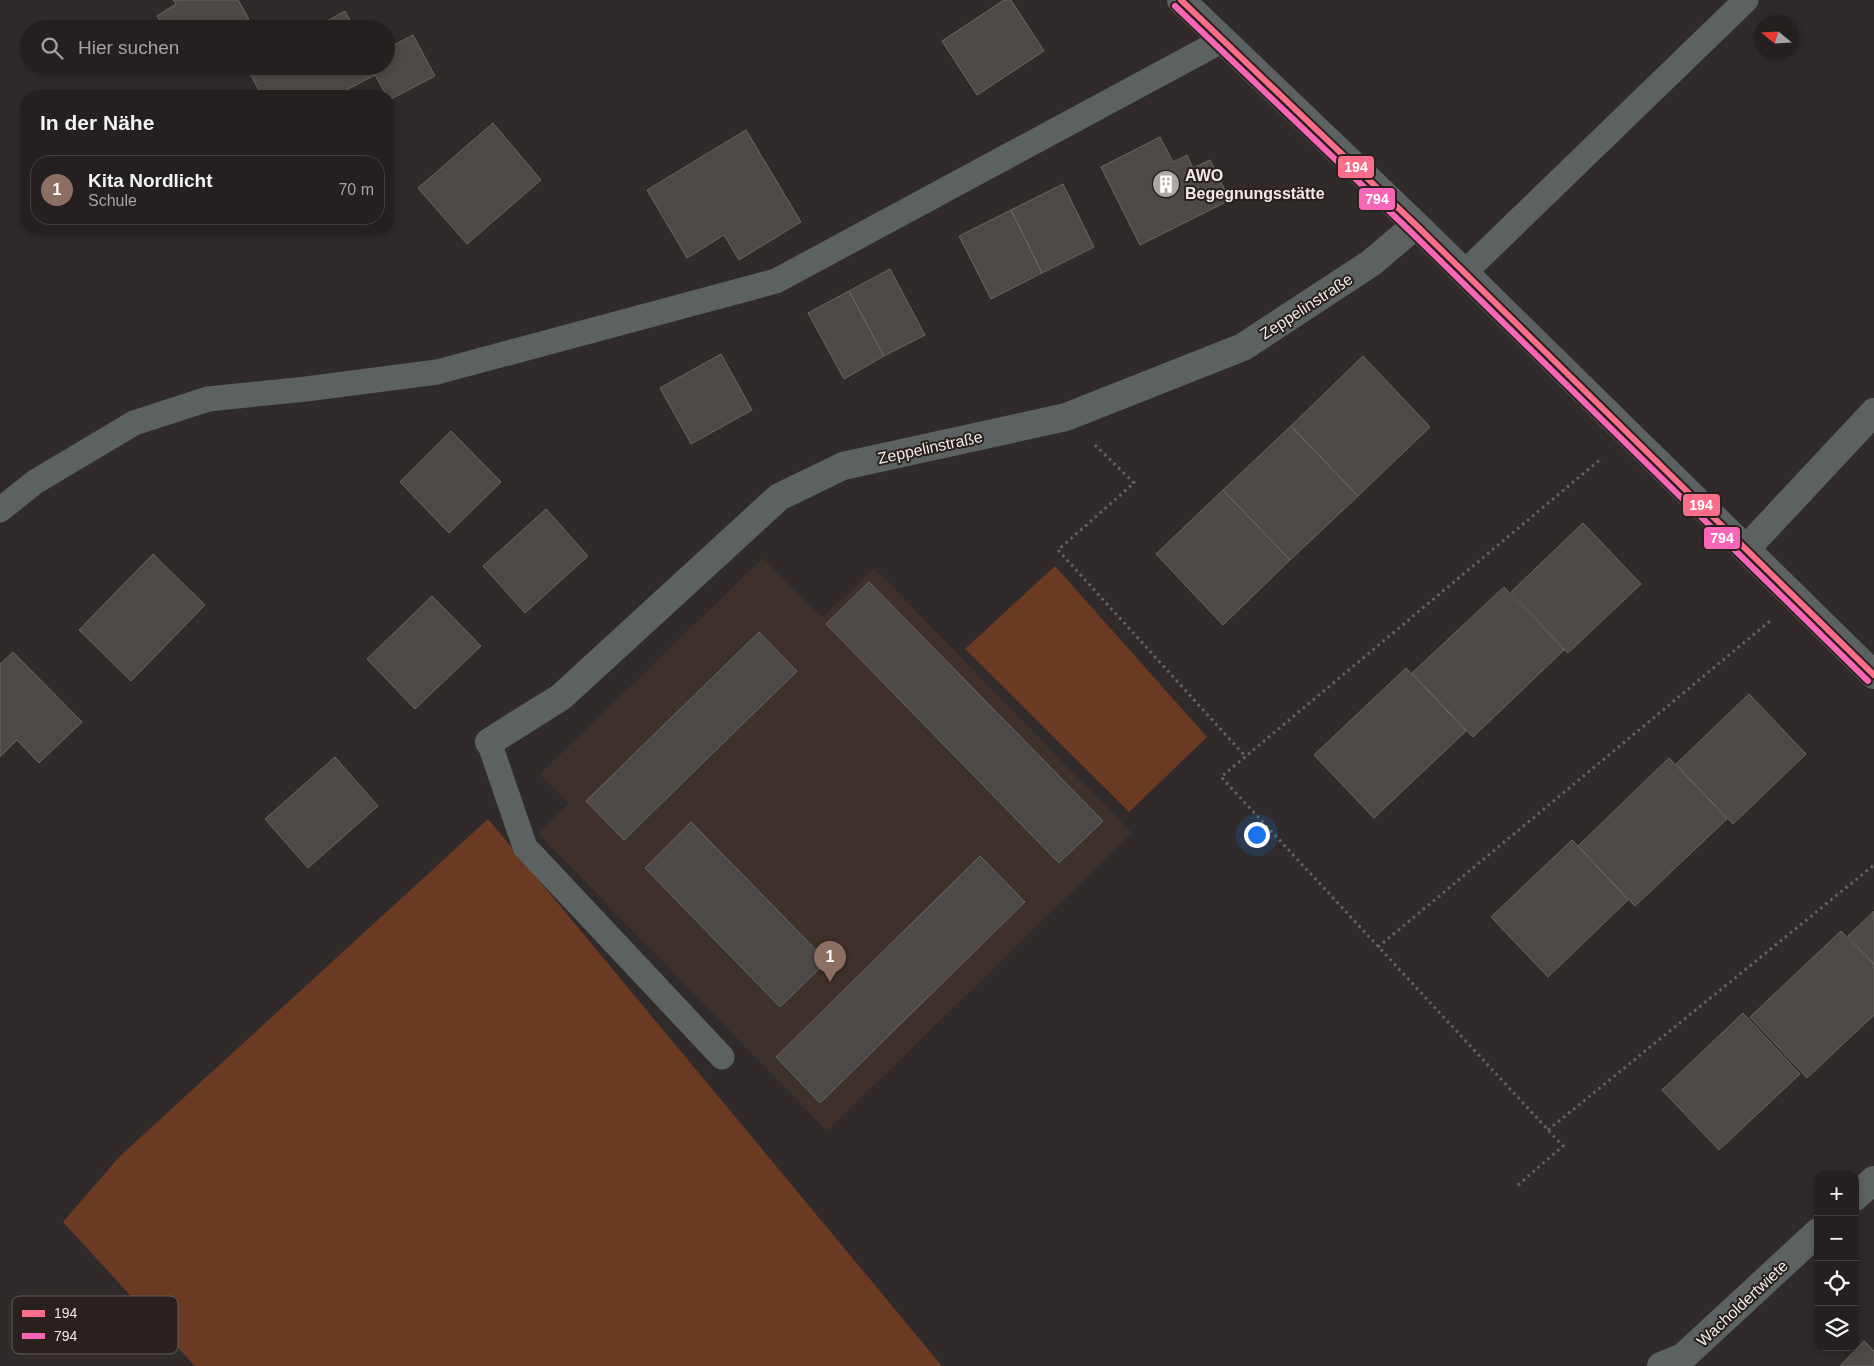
<!DOCTYPE html>
<html lang="de">
<head>
<meta charset="utf-8">
<style>
  :root { --surface:#242020; --page:#2c2829; --text:#f1f3f6; --muted:#a3a3a5; --line:#413e3e; --accent:#0b8043 }
  body { margin:0; font-family:Arial,sans-serif; background:var(--page); color:var(--text) }
  .controls { position:absolute; right:15px; bottom:15px; display:grid; overflow:hidden; border-radius:10px; box-shadow:0 2px 8px #0003 }
  .controls button { width:45px; height:45px; display:grid; place-items:center; padding:0; border:0; border-bottom:1px solid var(--line); background:var(--surface); color:var(--text); font:25px sans-serif }
  .compass { position:absolute; left:1754px; top:15px; width:45px; height:45px; border-radius:50%; background:var(--surface); box-shadow:0 2px 8px #0003; rotate:288deg }
  .you { position:absolute; left:1256px; top:834px; width:18px; height:18px; margin:-12px; border:4px solid #fff; border-radius:50%; background:#1a73e8; box-shadow:0 0 0 8px #1a73e833 }
  .badge { display:grid; place-items:center; width:32px; height:32px; border-radius:50%; background:var(--accent); color:#fff; font-size:16px; font-weight:700 }
  .pin { position:absolute; translate:-50% -41px; filter:drop-shadow(0 1px 2px #0008) }
  .pin::after { content:''; position:absolute; top:26px; width:18px; height:15px; background:inherit; clip-path:polygon(0 0,100% 0,50% 100%) }
  .list { margin:0; padding:0; list-style:none }
  h2 { display:flex; justify-content:space-between; align-items:center; height:65px; margin:0; padding:0 20px; font-size:21px }
  h2 small { font-size:16px; font-weight:400; color:var(--muted) }
  .list li { display:grid; grid-template-columns:32px 1fr auto; gap:15px; align-items:center; box-sizing:border-box; height:70px; margin:0 10px 10px; padding:0 10px; border:1px solid var(--line); border-radius:20px }
  .list b { display:block; font-size:19px; white-space:nowrap }
  .list p { margin:0; font-size:16px; white-space:nowrap; color:var(--muted) }
  .list em { font-size:16px; font-style:normal; color:var(--muted) }
  .icon { flex:none; width:28px; height:28px; fill:none; stroke:currentColor; stroke-width:2; stroke-linecap:round; stroke-linejoin:round }
  .map { position:relative; flex:none; width:1874px; height:1366px; overflow:hidden }
  .search { position:absolute; background:var(--surface); box-shadow:0 2px 8px #0003; left:20px; top:20px; width:375px; height:55px; display:flex; align-items:center; gap:12px; box-sizing:border-box; padding:0 18px; border-radius:28px; color:var(--muted); font-size:19px }
  .panel { position:absolute; background:var(--surface); box-shadow:0 2px 8px #0003; left:20px; top:90px; width:375px; height:145px; border-radius:20px }
  .map>svg:first-child { display:block }
</style>
</head>
<body>
<div class="map">
<svg width="1874" height="1366" viewBox="0 0 1874 1366">
  <rect width="100%" height="100%" fill="#302b2a"/>
  <path fill="#3e302b" d="M763,558l59,60 52,-50 258,265 -305,298 -289,-298 31,-30 -29,-29z"/>
  <path fill="#6a3a23" d="M1055,566l152,171 -78,75 -164,-163z
    M488,819l454,547h-747l-132,-144 56,-65z"/>
  <path fill="#4d4947" stroke="#6a6664" d="M173,0h65l11,19 -17,10h-67l-8,-13 19,-12z
    M1004,0h7l33,51 -67,44 -35,-54z
    M345,11l10,18h-42z
    M413,35l22,41 -46,24v-4h-2l-12,-21 -40,21h-73l-16,-30h140v-17z
    M493,123l48,57 -74,64 -49,-56z
    M746,130l55,92 -62,38 -15,-25 -37,23 -40,-68z
    M1160,137l13,25 14,-7 6,13 17,-8 20,40 -90,45 -39,-78z
    M1063,184l31,63 -52,26 -31,-63z
    M1011,210l31,63 -51,26 -32,-63z
    M890,269l35,66 -41,21 -35,-65z
    M849,291l35,65 -40,23 -36,-66z
    M721,354l31,56 -61,34 -31,-56z
    M1363,356l67,71 -72,69 -67,-70z
    M1291,426l67,70 -68,64 -67,-70z
    M451,431l50,51 -52,51 -49,-51z
    M1223,490l67,70 -67,65 -67,-71z
    M546,509l42,47 -63,57 -42,-47z
    M1583,523l58,61 -73,69 -57,-61z
    M153,554l52,51 -74,76 -52,-51z
    M869,582l234,239 -44,42 -233,-239z
    M1504,587l60,63 -91,87 -61,-64z
    M432,596l49,50 -66,63 -48,-50z
    M759,632l38,39 -173,169 -38,-39z
    M13,652l69,70 -43,41 -22,-23 -17,17v-93z
    M1406,668l60,63 -92,87 -60,-63z
    M1749,694l57,60 -73,70 -57,-60z
    M335,757l43,49 -70,62 -43,-49z
    M1669,758l58,61 -92,87 -57,-60z
    M691,822l136,139 -47,46 -135,-139z
    M1572,840l56,60 -80,77 -57,-60z
    M980,856l45,46 -205,201 -44,-46z
    M1874,911v53l-26,-28z
    M1841,931l33,34v50l-67,63 -57,-61z
    M1743,1013l57,61 -81,76 -57,-60z
    M1864,1341l10,10v15h-34z"/>
  <g fill="none" stroke-linecap="round" stroke-linejoin="round">
    <path stroke="#616564" stroke-width="3" stroke-dasharray="2.5 4" stroke-linecap="butt" d="M1095,445l39,38 -76,67 187,206
      M1378,947l392,-326
      M1548,1130l326,-265
      M1518,1185l45,-39 -342,-369 381,-319"/>
    <path stroke="#5b6261" stroke-width="25" d="M1464,273l282,-273
      M0,510l35,-28 99,-59 74,-24 98,-10 131,-17 339,-91 447,-241
      M489,742l36,105 197,210"/>
    <path stroke="#5b6261" stroke-width="28" d="M1181,0l235,225 458,450
      M1746,549l128,-137
      M489,742l72,-45 218,-200 64,-31 223,-49 177,-70 128,-84 45,-38
      M1855,1197l19,-17
      M1661,1366l22,-9 135,-125"/>
    <g stroke="#29211d" stroke-width="10">
      <path id="bus-1" d="M1181,0l235,225 458,450"/>
    </g>
    <g stroke="#29211d" stroke-width="10">
      <path id="bus-2" d="M1175,6l235,225 458,450"/>
    </g>
    <use href="#bus-1" stroke="#fb6d88" stroke-width="6"/>
    <use href="#bus-2" stroke="#fa66b7" stroke-width="6"/>
  </g>
  <defs>
    <g id="building-disc" transform="scale(1.4375)"><circle r="9.5" fill="#ada7a6" stroke="#29211d"/><path d="M-4-6H4V6H1V3H-1V6H-4ZM-2.5-4.3h1.7v1.8h-1.7ZM.8-4.3h1.7v1.8H.8ZM-2.5-1h1.7V.8h-1.7ZM.8-1h1.7V.8H.8Z" fill="#fff"/></g>
  </defs>
  <g fill-rule="evenodd">
    <use href="#building-disc" x="1166" y="184"/>
  </g>
  <g text-anchor="middle" stroke-width="4" stroke-linejoin="round" paint-order="stroke">
    <g font-size="16" font-weight="bold" fill="#f0eae8" stroke="#29211d" text-anchor="start">
      <text x="1185" y="181">AWO<tspan x="1185" dy="18">Begegnungsstätte</tspan></text>
    </g>
    <g font-size="16" fill="#f0eae8" stroke="#29211d">
      <text transform="translate(1306 306) rotate(-33)" y="6">Zeppelinstraße</text>
      <text transform="translate(930 447) rotate(-12)" y="6">Zeppelinstraße</text>
      <text transform="translate(1742 1303) rotate(-43)" y="6">Wacholdertwiete</text>
    </g>
  </g>
  <rect x="12" y="1296" width="166" height="58" rx="8" fill="#29211d" stroke="#655d5a" stroke-width="1"/>
  <rect x="22" y="1310" width="23" height="7" fill="#fb6d88"/>
  <rect x="22" y="1333" width="23" height="6" fill="#fa66b7"/>
  <g font-size="14" fill="#f0eae8">
    <text x="54" y="1318">194</text>
    <text x="54" y="1341">794</text>
  </g>
  <g stroke="#29211d" stroke-width="2">
    <rect x="1337" y="155" width="38" height="24" rx="5" fill="#fb6d88"/>
    <rect x="1358" y="187" width="38" height="24" rx="5" fill="#fa66b7"/>
    <rect x="1682" y="493" width="39" height="24" rx="5" fill="#fb6d88"/>
    <rect x="1703" y="526" width="38" height="24" rx="5" fill="#fa66b7"/>
  </g>
  <g font-size="14" text-anchor="middle" font-weight="bold" fill="#fff">
    <text x="1356" y="172">194</text>
    <text x="1377" y="204">794</text>
    <text x="1701" y="510">194</text>
    <text x="1722" y="543">794</text>
  </g>
</svg>
<div class="controls">
<button>+</button>
<button>−</button>
<button><svg class="icon" aria-label="locate" viewBox="0 0 24 24"><circle cx="12" cy="12" r="6"/><path d="M12 2v4M12 18v4M2 12h4M18 12h4"/></svg></button>
<button><svg class="icon" aria-label="layers" viewBox="0 0 24 24"><path d="M12 4l9 5-9 5-9-5zM3 14l9 5 9-5"/></svg></button>
</div>
<svg class="compass" viewBox="-18 -18 36 36"><path d="M0-13l5 13h-10z" fill="#e53935"/><path d="M0 13l5-13h-10z" fill="#a3a3a5"/></svg>
<div class="you"></div>
<div class="pin badge" style="left:830px;top:982px;background:#8d6e63">1</div>
<div class="search"><svg class="icon" aria-label="search" viewBox="0 0 24 24"><circle cx="10" cy="10" r="6"/><path d="M15 15l6 6"/></svg>Hier suchen</div>
<section class="panel">
<h2>In der Nähe<small></small></h2>
<ul class="list">
<li><span class="badge" style="background:#8d6e63">1</span><div><b>Kita Nordlicht</b><p>Schule</p></div><em>70 m</em></li>
</ul>
</section>
</div>
</body>
</html>
